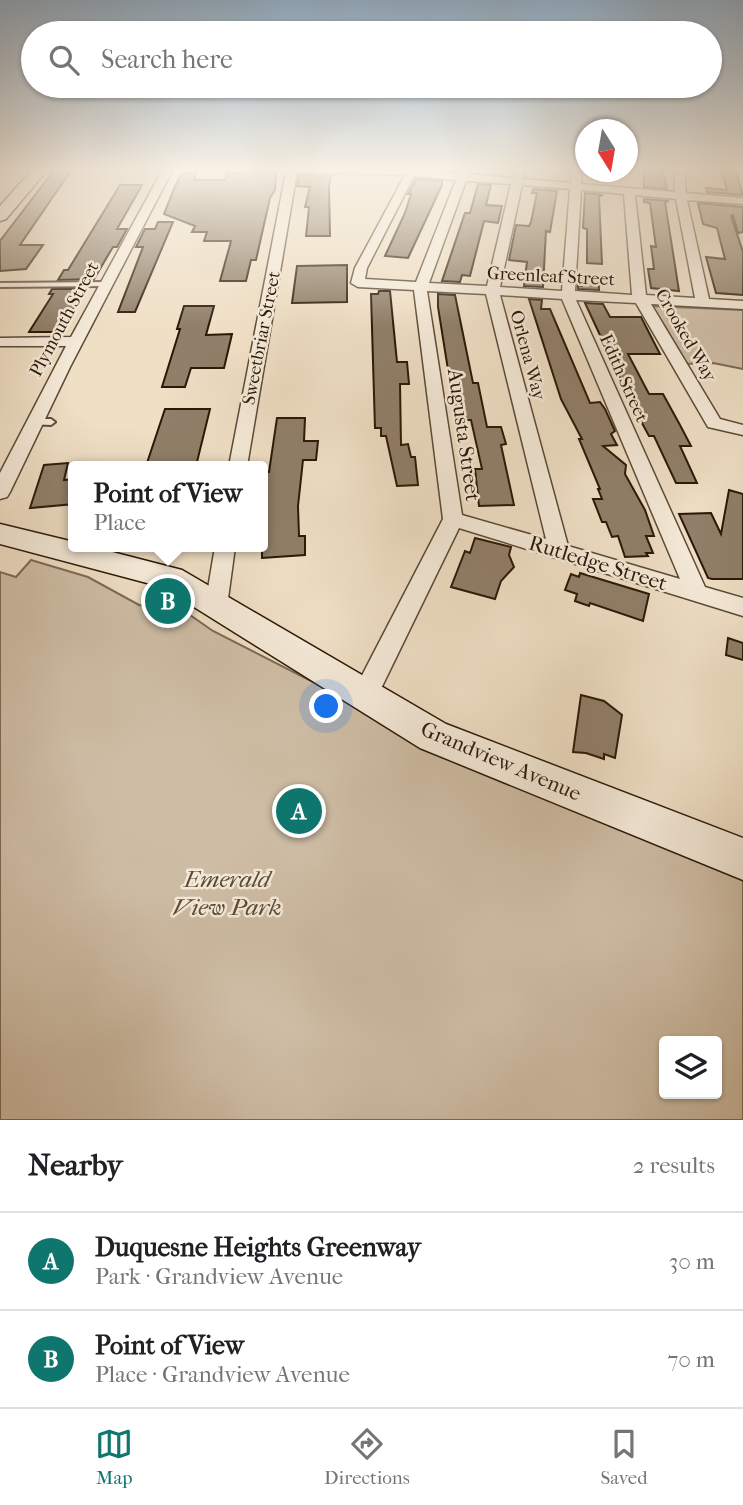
<!DOCTYPE html>
<html lang="en">
<head>
<meta charset="utf-8">
<style>
  :root { --surface:#fff; --page:#f6f6f6; --text:#202124; --muted:#757577; --line:#e0e0e0; --accent:#0f766e }
  body { margin:0; font-family:"IM FELL French Canon",serif; background:var(--page); color:var(--text) }
  .controls { position:absolute; right:21px; bottom:21px; display:grid; overflow:hidden; border-radius:7px; box-shadow:0 2px 5px #0004 }
  .controls button { width:63px; height:63px; display:grid; place-items:center; padding:0; border:0; border-bottom:2px solid var(--line); background:var(--surface); color:var(--text); font:35px sans-serif }
  .compass { position:absolute; left:575px; top:119px; width:63px; height:63px; border-radius:50%; background:var(--surface); box-shadow:0 2px 5px #0004; rotate:169deg }
  .you { position:absolute; left:327px; top:707px; width:24px; height:24px; margin:-18px; border:5px solid #fff; border-radius:50%; background:#1a73e8; box-shadow:0 0 0 10px #1a73e833 }
  .badge { display:grid; place-items:center; width:46px; height:46px; border-radius:50%; background:var(--accent); color:#fff; font-size:23px; font-weight:700 }
  .pin { position:absolute; translate:-50% -50%; border:4px solid #fff; box-shadow:0 2px 7px #0006 }
  .popup { position:absolute; left:68px; top:461px; width:200px; height:91px; box-sizing:border-box; display:grid; place-content:center; border-radius:7px; background:var(--surface); filter:drop-shadow(0 2px 5px #0005); font-size:23px; white-space:nowrap; color:var(--muted) }
  .popup b { font-size:26px; color:var(--text) }
  .popup::after { content:''; position:absolute; left:50%; top:100%; margin-left:-14px; border:14px solid transparent; border-top-color:var(--surface) }
  .list { margin:0; padding:0; list-style:none }
  h2 { display:flex; justify-content:space-between; align-items:center; height:91px; margin:0; padding:0 28px; font-size:30px }
  h2 small { font-size:23px; font-weight:400; color:var(--muted) }
  .list li { display:grid; grid-template-columns:46px 1fr auto; gap:21px; align-items:center; box-sizing:border-box; height:98px; padding:0 28px; border-top:2px solid var(--line) }
  .list b { display:block; font-size:26px; white-space:nowrap }
  .list p { margin:0; font-size:23px; white-space:nowrap; color:var(--muted) }
  .list em { font-size:23px; font-style:normal; color:var(--muted) }
  .icon { flex:none; width:38px; height:38px; fill:none; stroke:currentColor; stroke-width:2; stroke-linecap:round; stroke-linejoin:round }
  .map { position:relative; flex:none; width:743px; height:1120px; overflow:hidden }
  .search { position:absolute; background:var(--surface); box-shadow:0 2px 5px #0004; left:21px; right:21px; top:21px; height:77px; display:flex; align-items:center; gap:18px; box-sizing:border-box; padding:0 24px; border-radius:38px; color:var(--muted); font-size:26px }
  .sheet { height:287px; background:var(--surface) }
  nav { display:flex; justify-content:space-around; align-items:center; box-sizing:border-box; height:98px; border-top:2px solid var(--line); background:var(--surface); font-size:19px; color:var(--muted) }
  nav a { display:grid; justify-items:center; gap:4px }
  nav .on { color:var(--accent) }
  .map>svg:first-child { display:block }
</style>
</head>
<body>
<div class="map">
<svg width="743" height="1120" viewBox="0 0 743 1120">
  <rect width="100%" height="100%" fill="#efdfc5"/>
  <filter id="stains"><feTurbulence type="fractalNoise" baseFrequency=".00286" numOctaves="4"/><feColorMatrix values="0 0 0 0 .2 0 0 0 0 .09 0 0 0 0 .02 0 0 0 .5 -.17"/></filter>
  <radialGradient id="worn" r=".72"><stop offset=".6" stop-color="#630" stop-opacity="0"/><stop offset="1" stop-color="#630" stop-opacity=".3"/></radialGradient>
  <path fill="#cebda5" stroke="#7c6a56" stroke-width="2" fill-rule="evenodd" d="M651,306l92,4v59l-30,-6 -29,1z
    M31,560l57,17 51,28 48,8 26,18 241,123 289,114v252h-743v-548l16,5zM664,1041h53v53h-53z"/>
  <path fill="#907f69" stroke="#2a1806" stroke-width="2" d="M55,169h17l-52,76h23l-17,24 -26,2v-30z
    M644,169h19l4,20 -23,-2z
    M721,169h14l8,26 -36,-3 -1,-4 21,2z
    M270,171l6,3 -1,16 -5,8 -14,62h-5l-5,21h-26l11,-40h-27l3,-9h-15l3,-6 -31,-12 10,-25 7,-15 15,-1 -2,7h31l2,-7z
    M299,175l32,1 -2,10 1,50h-24l3,-29h-4l5,-20 -13,-1z
    M416,179l26,2v4l-34,73 -23,-2 20,-43 6,-19h-3z
    M478,184l13,1 -5,20 16,1 -4,17 -14,-2 -14,55 -8,-1 -2,7 -18,-1 23,-68h5z
    M120,185h22l-25,44h10l-10,18h-4l-19,32 -36,1 6,-10h4z
    M533,189l24,2 -7,41 -4,-1 -3,56 -19,-1 3,-24 -18,-2 7,-35 13,1 2,-4 6,-29h-5z
    M585,193l18,2 -4,1 3,68 -15,-1v-34l-4,-1z
    M644,199l25,2 -4,1 14,89 -28,-3 -3,-19h6l-3,-23 5,1 -6,-44 -6,-1z
    M698,203l45,4v25l-5,1 -5,-18 -2,1 12,36v43l-27,-2 -10,-36 19,2 -8,-31 -14,-4z
    M158,222h15l-38,90h-17l25,-65h-7l9,-18h10z
    M347,265v37l-55,1 5,-37z
    M582,276l17,2v12l-21,-1v-4l4,1z
    M52,289h33l-25,43h-31l24,-38h-4z
    M379,291h11l7,71h10l2,22h-9l1,61 7,-1 3,13h4l3,28 -21,1 -11,-50h-5v-8h-6l-4,-134h7z
    M438,294l17,1 18,88h5l9,44h14l5,17 -5,1 13,60 -35,1 -4,-37h7l-11,-49h-15l-18,-113z
    M529,299l13,1 -1,9h9l40,94 10,-1 5,7 10,22 -4,3 6,11 -14,1 23,19 -1,9 20,36 9,26h-8l7,17h-7l2,3 -23,1 -7,-21 -6,1 -6,-15h-4l-9,-23h9l-4,-10h2l-21,-50h3l-21,-40z
    M585,303l18,1 7,13h31l19,37h-32l21,40h14l17,31 11,21h-11l17,37h-21l-22,-47h-5l-13,-24z
    M184,306h30l-8,29 26,-1 -8,34h-33l-6,19h-23l18,-58h-3z
    M165,409h45l-14,57h-50z
    M277,418h28l-1,23h14l-2,19h-13l-5,46 1,30h6v19l-43,3v-86h7z
    M68,463l-4,17 10,-1v25l-44,4 14,-43z
    M729,490l14,4v85h-31l-4,-1 -29,-64 32,-1 10,21z
    M475,538l36,9 -2,8 5,12 -13,14 -6,18 -44,-12 14,-36 5,2z
    M580,573l69,21 -6,27 -53,-18 -1,3 -14,-5 2,-7 -12,-4 6,-16 8,3z
    M728,638l15,5v17l-17,-5z
    M581,695l23,6 18,14 -7,43 -11,-4v5l-18,-6 -13,-1z"/>
  <g fill="none" stroke-linecap="round" stroke-linejoin="round">
    <g stroke="#5b4a36" stroke-width="4">
      <path id="lane" d="M0,283l107,-1 3,2 -3,2 -107,1z
        M33,419h18l4,3 -4,3 -21,-1v-4z"/>
    </g>
    <g stroke="#5b4a36" stroke-width="3">
      <path id="street" d="M163,169h10l-103,198 -60,125 -3,5 -7,2v-26l66,-127h-66v-8l71,-1z
        M271,169h147l40,5 2,-5h10l-2,5 45,4 2,-9h10l-2,10 48,4 1,-14h10l-1,15 94,8 -1,-23h10l2,24 57,5v6l-56,-4 22,99 34,2v8l-92,-5 69,115 23,6v10l-35,-8 -72,-124 -60,-3 129,287 38,11v18l-284,-88 -85,175 -9,3 -9,-3 -3,-8 3,-8 87,-168 -29,-229 -56,-3 -7,-4 4,-15 50,-93 -108,-3 -50,294h-18l57,-294zM414,176l42,4 -40,102 -51,-3 2,-11zM466,181l45,3 -24,102 -58,-3zM522,185l48,4 -8,102 -62,-4zM581,190l43,4 8,101 -57,-4zM635,195l41,4 19,99 -49,-3zM427,291l59,3 60,245 -84,-24zM500,295l62,4 118,280 -112,-33z
        M215,547h20l-8,59 -3,6 -8,3 -8,-3 -3,-6z"/>
    </g>
    <g stroke="#2a1806" stroke-width="3">
      <path id="secondary" d="M33,169h15l-42,50 -6,2v-15z
        M0,524l74,18v5h19l89,23 264,154 297,114v42l-323,-132 -258,-161 -162,-43z"/>
    </g>
    <use href="#lane" fill="#f5ead9" fill-rule="evenodd"/>
    <use href="#street" fill="#f5ead9" fill-rule="evenodd"/>
    <use href="#secondary" fill="#f5ead9" fill-rule="evenodd"/>
  </g>
  <linearGradient id="sky" x2="0" y2="1"><stop stop-color="#90aac0"/><stop offset="0.52" stop-color="#f8f1e5"/><stop offset="1" stop-color="#f8f1e5" stop-opacity="0"/></linearGradient>
  <rect width="743" height="326" fill="url(#sky)"/>
  <g text-anchor="middle" stroke-width="5" stroke-linejoin="round" paint-order="stroke">
    <g font-size="18" fill="#2a1806" stroke="#f5ead9">
      <text transform="translate(551 276) rotate(3)" y="6">Greenleaf Street</text>
      <text transform="translate(64 319) rotate(-62)" y="6">Plymouth Street</text>
      <text transform="translate(686 335) rotate(60)" y="6">Crooked Way</text>
      <text transform="translate(261 338) rotate(-79)" y="6">Sweetbriar Street</text>
      <text transform="translate(528 355) rotate(75)" y="6">Orlena Way</text>
      <text transform="translate(624 378) rotate(66)" y="6">Edith Street</text>
    </g>
    <g font-size="21" fill="#2a1806" stroke="#f5ead9">
      <text transform="translate(464 435) rotate(82)" y="7">Augusta Street</text>
      <text transform="translate(598 563) rotate(17)" y="7">Rutledge Street</text>
      <text transform="translate(501 761) rotate(23)" y="7">Grandview Avenue</text>
    </g>
    <g font-size="24" font-style="italic" fill="#5b4a36" stroke="#f5ead9">
      <text x="227" y="887">Emerald<tspan x="227" dy="28">View Park</tspan></text>
    </g>
  </g>
  <rect width="100%" height="100%" filter="url(#stains)"/>
  <rect width="100%" height="100%" fill="url(#worn)"/>
</svg>
<div class="controls">
<button><svg class="icon" aria-label="layers" viewBox="0 0 24 24"><path d="M12 4l9 5-9 5-9-5zM3 14l9 5 9-5"/></svg></button>
</div>
<svg class="compass" viewBox="-18 -18 36 36"><path d="M0-13l5 13h-10z" fill="#e53935"/><path d="M0 13l5-13h-10z" fill="#757577"/></svg>
<div class="you"></div>
<div class="pin badge" style="left:299px;top:811px">A</div>
<div class="pin badge" style="left:168px;top:601px">B</div>
<div class="popup"><b>Point of View</b>Place</div>
<div class="search"><svg class="icon" aria-label="search" viewBox="0 0 24 24"><circle cx="10" cy="10" r="6"/><path d="M15 15l6 6"/></svg>Search here</div>
</div>
<section class="sheet">
<h2>Nearby<small>2 results</small></h2>
<ul class="list">
<li><span class="badge">A</span><div><b>Duquesne Heights Greenway</b><p>Park · Grandview Avenue</p></div><em>30 m</em></li>
<li><span class="badge">B</span><div><b>Point of View</b><p>Place · Grandview Avenue</p></div><em>70 m</em></li>
</ul>
</section>
<nav>
<a class="on"><svg class="icon" aria-label="map" viewBox="0 0 24 24"><path d="M3 6l6-2 6 2 6-2v14l-6 2-6-2-6 2zM9 4v14M15 6v14"/></svg>Map</a>
<a><svg class="icon" aria-label="directions" viewBox="0 0 24 24"><path d="M12 3l9 9-9 9-9-9zM9 14v-3h6M13 9l2 2-2 2"/></svg>Directions</a>
<a><svg class="icon" aria-label="saved" viewBox="0 0 24 24"><path d="M7 4h10v16l-5-4-5 4z"/></svg>Saved</a>
</nav>
</body>
</html>
